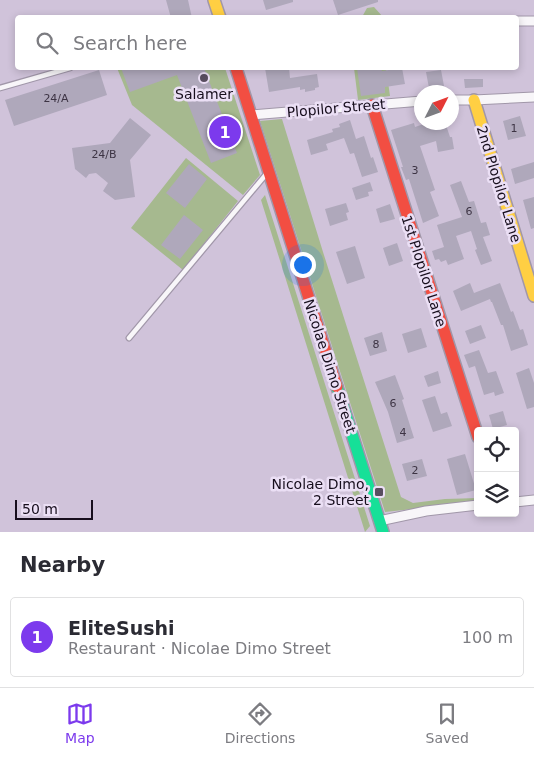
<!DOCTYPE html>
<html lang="en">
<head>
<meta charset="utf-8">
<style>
  :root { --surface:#fff; --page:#f2f2f3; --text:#2b2b33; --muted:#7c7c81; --line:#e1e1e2; --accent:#7c3aed }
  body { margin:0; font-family:"DejaVu Sans",sans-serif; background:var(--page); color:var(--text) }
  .controls { position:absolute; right:15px; bottom:15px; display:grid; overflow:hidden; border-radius:5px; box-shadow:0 2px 8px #0003 }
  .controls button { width:45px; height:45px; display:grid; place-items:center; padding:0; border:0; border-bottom:1px solid var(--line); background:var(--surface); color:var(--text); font:25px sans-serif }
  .compass { position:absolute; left:414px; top:85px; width:45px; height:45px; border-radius:50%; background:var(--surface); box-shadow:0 2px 8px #0003; rotate:48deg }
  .scale { position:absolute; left:15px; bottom:12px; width:78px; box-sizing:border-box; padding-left:5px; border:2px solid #170e1d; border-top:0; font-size:14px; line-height:18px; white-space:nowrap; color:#170e1d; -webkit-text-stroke:4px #ebdff5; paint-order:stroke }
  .you { position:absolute; left:302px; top:264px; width:18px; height:18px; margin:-12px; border:4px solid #fff; border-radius:50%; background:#1a73e8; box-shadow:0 0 0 8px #1a73e833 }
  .badge { display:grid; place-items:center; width:32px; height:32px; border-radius:50%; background:var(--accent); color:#fff; font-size:16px; font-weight:700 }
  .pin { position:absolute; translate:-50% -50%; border:2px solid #fff; box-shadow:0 1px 5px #0006 }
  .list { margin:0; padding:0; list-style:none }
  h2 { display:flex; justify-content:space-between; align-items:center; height:65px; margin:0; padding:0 20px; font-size:21px }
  h2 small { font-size:16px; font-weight:400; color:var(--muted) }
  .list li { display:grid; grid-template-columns:32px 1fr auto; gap:15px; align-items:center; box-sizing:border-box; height:80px; margin:0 10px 10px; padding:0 10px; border:1px solid var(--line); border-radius:5px }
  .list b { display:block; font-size:19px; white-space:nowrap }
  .list p { margin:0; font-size:16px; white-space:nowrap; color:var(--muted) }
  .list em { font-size:16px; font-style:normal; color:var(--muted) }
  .icon { flex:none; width:28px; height:28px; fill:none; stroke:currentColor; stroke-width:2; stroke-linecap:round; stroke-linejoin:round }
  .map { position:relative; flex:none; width:534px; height:532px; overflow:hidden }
  .search { position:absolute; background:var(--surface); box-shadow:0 2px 8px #0003; left:15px; right:15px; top:15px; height:55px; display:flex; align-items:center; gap:12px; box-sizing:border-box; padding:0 18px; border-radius:5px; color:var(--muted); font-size:19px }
  .sheet { height:155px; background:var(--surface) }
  nav { display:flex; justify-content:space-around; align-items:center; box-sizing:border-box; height:70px; border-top:1px solid var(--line); background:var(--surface); font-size:14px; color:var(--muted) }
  nav a { display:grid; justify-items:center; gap:2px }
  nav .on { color:var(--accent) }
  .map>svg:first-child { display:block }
</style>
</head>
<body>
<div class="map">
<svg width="534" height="532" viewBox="0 0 534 532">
  <rect width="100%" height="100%" fill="#d0c3da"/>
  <path fill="#a6b98f" d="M374,7l9,10h-21l5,-9z
    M117,68h108l35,107 -17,20 -111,-90z
    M354,68h32l4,28 -32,4z
    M282,119l41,133 78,245 12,6 32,-4 33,-1v4l-93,10 -125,-391z
    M186,158l52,43 -55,69 -52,-42z
    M265,195l105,331 -5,6 -104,-332z"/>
  <path fill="#afa8bb" d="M166,0h22l4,18h-21z
    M263,0h30v2l-27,8z
    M333,0h45v2l-40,13z
    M121,68h83l33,85 -26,10 -34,-88 -47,17z
    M265,68h24l1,10 27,-4 2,13 -4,1v2l-10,2v-3l-5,1v-3l-31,5z
    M357,68h24l1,3 20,-3 3,16 -20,3v6l-24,3z
    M99,70l8,25 -93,31 -9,-26z
    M441,70l3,16 -15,2 -3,-16z
    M464,79h19v8l-18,1z
    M520,116l6,20 -18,4 -5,-19z
    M130,118l21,17 -21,25 5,37 -20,3 -12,-9 5,-8 -12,-10 -7,1 -3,4 -11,-9 -3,-21 38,-5z
    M350,120l6,19 8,-3 7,22 2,-1 5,15 -16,5 -8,-24 -4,1 -6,-16 -18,6 2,6 -17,5 -4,-15 26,-8 -1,-3 8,-2 -1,-3z
    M430,122h15l5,15h2l2,12 -16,3 -2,-11 -16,5 15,44 -5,2 9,24 -16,7 -14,-44 -3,1 -5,-13h2l-12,-37 23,-7 1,4z
    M534,162v16l-19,6 -4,-15z
    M189,164l18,15 -22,29 -19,-15z
    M461,181l8,21 5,-1 7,22 5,-1 4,13 -7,2 9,24 -11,4 -6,-15 2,-1 -6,-18 -15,5 8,23 -16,6 -2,-5 -5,2 -2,-3 -4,1 -3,-9 12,-4 -7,-22 25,-8 -12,-32z
    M370,182l3,9 -5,1 1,4 -13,4 -4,-12z
    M534,197v31l-3,1 -8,-29z
    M346,203l3,9 -3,1 2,7 -18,6 -5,-17z
    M390,204l5,15 -15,4 -4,-14z
    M184,215l19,15 -23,29 -19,-14z
    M397,243l6,18 -14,5 -6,-18z
    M355,246l10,32 -18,6 -11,-32z
    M470,283l4,10 26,-10 11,29 2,-1 7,19 3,-1 5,16 -17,6 -8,-26h-2l-9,-23h-1l-1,-3 -29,12 -8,-20z
    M481,325l5,13 -16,6 -5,-13z
    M421,328l6,19 -19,6 -6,-19z
    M382,332l5,19 -17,5 -6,-18z
    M479,350l9,23 8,-2 8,22 -9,3 -1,-4 -10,3 -9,-29 -6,2 -5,-13z
    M529,368l5,15v24l-7,2 -11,-36z
    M438,371l3,12 -13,4 -4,-11z
    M395,375l9,24 -2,1 12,38 -17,5 -9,-31 -13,-30z
    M435,396l6,18 6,-2 5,14 -19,6 -11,-32z
    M503,411l4,14 -14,4 -4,-14z
    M465,454l11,36 -19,5 -10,-36z
    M422,459l5,17 -20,5 -5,-17z"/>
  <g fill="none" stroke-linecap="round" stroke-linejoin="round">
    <g stroke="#a197a9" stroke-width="7">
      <path id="lane" d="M0,88l70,-20
        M129,338l139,-166"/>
    </g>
    <g stroke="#a197a9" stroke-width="11">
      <path id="street" d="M516,21h18
        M452,100h22l60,-3
        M251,115l171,-14
        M515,502l19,-2
        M379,521l47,-10 52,-6"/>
    </g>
    <g stroke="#a197a9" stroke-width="14">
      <path id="fast" d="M337,387l46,145"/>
    </g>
    <g stroke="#a197a9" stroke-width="14">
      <path id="slow" d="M214,0l6,18
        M474,100l60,196"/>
    </g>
    <g stroke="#a197a9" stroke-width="14">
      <path id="jam" d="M236,68l101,319
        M372,105l106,332"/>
    </g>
    <use href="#lane" stroke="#f8f6f9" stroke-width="4.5"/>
    <use href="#street" stroke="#f8f6f9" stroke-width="9"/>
    <use href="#fast" stroke="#16e098" stroke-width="11"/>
    <use href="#slow" stroke="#ffcf43" stroke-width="11"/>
    <use href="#jam" stroke="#f24e42" stroke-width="11"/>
  </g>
  <g fill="#584d5f" stroke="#ebdff5" stroke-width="2">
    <circle cx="204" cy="78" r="5"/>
    <rect x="374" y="487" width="10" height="10" rx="2.5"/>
  </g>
  <g text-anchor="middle" stroke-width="5" stroke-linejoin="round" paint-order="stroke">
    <g font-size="11" fill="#3d3444">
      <text x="56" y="102">24/A</text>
      <text x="514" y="132">1</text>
      <text x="104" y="158">24/B</text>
      <text x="415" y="174">3</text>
      <text x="469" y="215">6</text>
      <text x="376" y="348">8</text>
      <text x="393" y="407">6</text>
      <text x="403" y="436">4</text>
      <text x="415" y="474">2</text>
    </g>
    <g font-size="14" fill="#170e1d" stroke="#ebdff5">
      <text x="204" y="99">Salamer</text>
      <text x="369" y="489" text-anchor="end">Nicolae Dimo,<tspan x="369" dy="16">2 Street</tspan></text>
    </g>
    <g font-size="14" fill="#170e1d" stroke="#ebdff5">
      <text transform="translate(336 108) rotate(-5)" y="5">Plopilor Street</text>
      <text transform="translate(499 184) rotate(73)" y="5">2nd Plopilor Lane</text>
      <text transform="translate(424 271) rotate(72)" y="5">1st Plopilor Lane</text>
      <text transform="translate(330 366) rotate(72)" y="5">Nicolae Dimo Street</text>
    </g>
  </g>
</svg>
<div class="controls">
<button><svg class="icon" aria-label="locate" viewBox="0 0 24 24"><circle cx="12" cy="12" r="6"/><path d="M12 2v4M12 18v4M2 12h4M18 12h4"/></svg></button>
<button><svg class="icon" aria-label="layers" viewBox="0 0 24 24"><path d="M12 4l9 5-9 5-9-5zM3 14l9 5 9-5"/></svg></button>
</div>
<svg class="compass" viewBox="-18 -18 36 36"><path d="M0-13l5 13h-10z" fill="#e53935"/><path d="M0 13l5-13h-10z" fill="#7c7c81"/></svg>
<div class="scale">50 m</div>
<div class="you"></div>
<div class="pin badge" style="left:225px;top:132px">1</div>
<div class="search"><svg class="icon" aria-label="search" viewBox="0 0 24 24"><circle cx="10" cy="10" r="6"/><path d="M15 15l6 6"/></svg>Search here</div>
</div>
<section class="sheet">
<h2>Nearby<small></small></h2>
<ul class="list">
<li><span class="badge">1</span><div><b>EliteSushi</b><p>Restaurant · Nicolae Dimo Street</p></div><em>100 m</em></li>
</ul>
</section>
<nav>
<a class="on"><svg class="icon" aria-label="map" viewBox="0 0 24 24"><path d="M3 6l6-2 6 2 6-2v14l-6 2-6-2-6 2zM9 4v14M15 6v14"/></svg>Map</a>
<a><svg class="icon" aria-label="directions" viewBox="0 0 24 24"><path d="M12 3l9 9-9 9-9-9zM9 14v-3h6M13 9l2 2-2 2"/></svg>Directions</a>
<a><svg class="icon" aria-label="saved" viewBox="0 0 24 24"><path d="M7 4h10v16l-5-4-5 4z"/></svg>Saved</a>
</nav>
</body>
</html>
